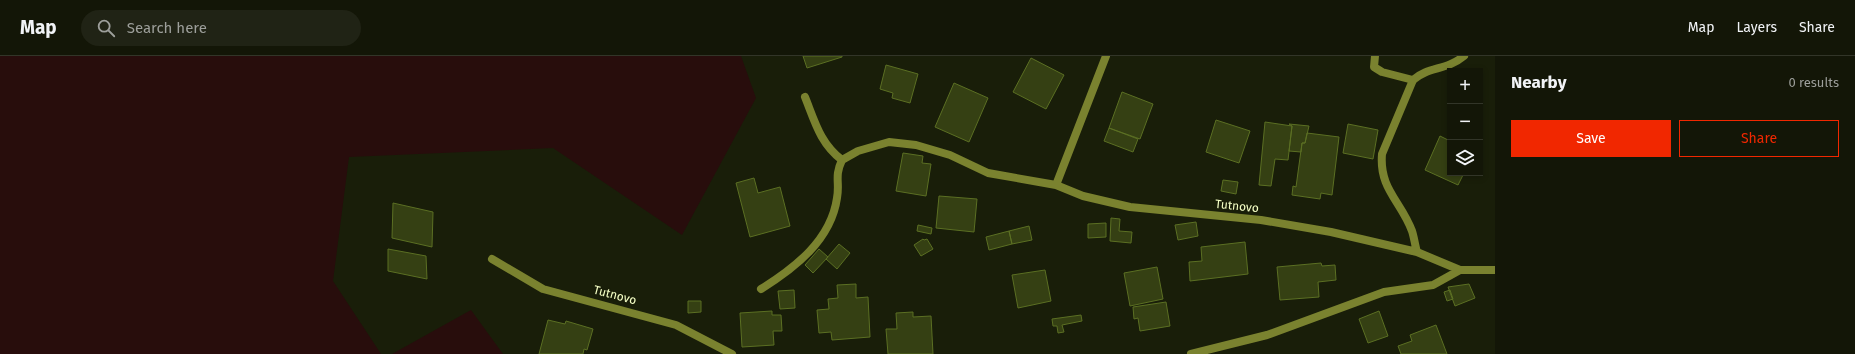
<!DOCTYPE html>
<html lang="en">
<head>
<meta charset="utf-8">
<style>
  :root { --surface:#131607; --page:#202315; --text:#f1f3f6; --muted:#9d9f9b; --line:#323528; --accent:#f12700 }
  body { margin:0; font-family:"Fira Sans",sans-serif; background:var(--page); color:var(--text) }
  .controls { position:absolute; right:12px; top:12px; display:grid; overflow:hidden; border-radius:0px; box-shadow:0 2px 6px #0003 }
  .controls button { width:36px; height:36px; display:grid; place-items:center; padding:0; border:0; border-bottom:1px solid var(--line); background:var(--surface); color:var(--text); font:20px sans-serif }
  .list { margin:0; padding:0; list-style:none }
  h2 { display:flex; justify-content:space-between; align-items:center; height:52px; margin:0; padding:0 16px; font-size:17px }
  h2 small { font-size:13px; font-weight:400; color:var(--muted) }
  .actions { display:flex; gap:8px; padding:12px 16px }
  .actions a { flex:1; padding:9px 0; border:1px solid var(--accent); border-radius:0px; text-align:center; font-size:14px; color:var(--accent) }
  .actions .main { background:var(--accent); color:#fff }
  .icon { flex:none; width:22px; height:22px; fill:none; stroke:currentColor; stroke-width:2; stroke-linecap:round; stroke-linejoin:round }
  .map { position:relative; flex:none; width:1495px; height:298px; overflow:hidden }
  header { display:flex; align-items:center; gap:24px; box-sizing:border-box; height:56px; padding:0 20px; background:var(--surface); border-bottom:1px solid var(--line) }
  header strong { font-size:19px }
  nav { display:flex; gap:22px; margin-inline-start:auto; font-size:14px }
  .search { width:280px; height:36px; background:var(--page); display:flex; align-items:center; gap:10px; box-sizing:border-box; padding:0 14px; border-radius:22px; color:var(--muted); font-size:15px }
  main { display:flex }
  aside { flex:1; background:var(--surface) }
  .map>svg:first-child { display:block }
</style>
</head>
<body>
<header>
<strong>Map</strong>
<div class="search"><svg class="icon" aria-label="search" viewBox="0 0 24 24"><circle cx="10" cy="10" r="6"/><path d="M15 15l6 6"/></svg>Search here</div>
<nav><a>Map</a><a>Layers</a><a>Share</a></nav>
</header>
<main>
<div class="map">
<svg width="1495" height="298" viewBox="0 0 1495 298">
  <rect width="100%" height="100%" fill="#191e09"/>
  <path fill="#280d0c" d="M0,0h741l15,42 -74,137 -129,-87 -204,9 -16,124 48,73h-381z
    M471,254l32,44h-111z"/>
  <path fill="#354013" stroke="#5b6f23" d="M803,0h39v1l-35,11z
    M1031,2l33,17 -18,34 -33,-17z
    M886,9l32,9 -8,29 -18,-5 1,-5 -13,-4z
    M954,27l34,15 -19,44 -34,-15z
    M1122,36l31,12 -13,35 -31,-11z
    M1216,64l34,11 -11,32 -33,-11z
    M1265,66l27,4 -4,34 -13,-1 -4,27 -12,-1z
    M1289,68l20,2 -4,17h-3l-1,9 -12,-1 3,-25z
    M1348,68l30,6 -5,29 -30,-6z
    M1109,72l29,11 -5,13 -29,-11z
    M1307,77l32,4 -7,58 -11,-2 -1,6 -28,-4 1,-9 3,1 6,-44h3z
    M1440,80l10,5v32h14l-6,12 -33,-15z
    M903,97l20,3 -1,7 9,1 -5,32 -30,-5z
    M754,122l4,15 22,-6 10,39 -40,11 -14,-54z
    M1223,124l15,2 -2,12 -15,-3z
    M939,140l38,3 -3,33 -38,-4z
    M393,147l40,9 -1,35 -40,-9z
    M1111,162l9,1 -1,12 13,1 -1,11 -21,-2z
    M1196,166l2,14 -20,4 -3,-15z
    M1106,167v14l-18,1v-14z
    M918,169l14,3 -1,6 -14,-3z
    M1029,170l3,14 -20,4 -3,-13z
    M1009,175l3,13 -23,6 -3,-13z
    M923,183l1,1 3,-1 6,10 -12,7 -7,-11z
    M1245,186l3,32 -58,7 -1,-19 13,-1 -1,-14z
    M839,188l11,9 -13,16 -11,-10z
    M388,193l38,7 1,23 -39,-8z
    M819,193l9,8 -15,16 -8,-8z
    M1321,207l1,3 13,-1 1,15 -18,2 1,15 -39,3 -3,-33z
    M1157,211l6,32 -33,7 -6,-33z
    M1045,214l6,31 -33,7 -6,-33z
    M856,228v14l12,-1 2,40 -38,3 -1,-8 -12,1 -2,-23 12,-1 -1,-10 10,-1 -1,-13z
    M1469,228l6,14 -20,8 -7,-19z
    M794,234l1,18 -15,1 -2,-18z
    M1450,234l3,9 -6,2 -3,-9z
    M688,245h13v11l-13,1z
    M1166,246l4,24 -30,5 -2,-13 -4,1 -1,-12z
    M772,255v4h9l1,16h-9l1,14 -32,2 -2,-34z
    M1379,255l9,25 -20,7 -9,-24z
    M913,256v5l18,-1 2,38h-45l-2,-25h11l-1,-16z
    M1081,259l1,6 -20,4 2,7 -6,1 -1,-7h-4l-1,-7z
    M548,264l17,4 1,-3 27,8 -6,21 -3,-1 -1,5h-44z
    M1436,269l11,29h-46l-3,-8 14,-5 -2,-6z"/>
  <g fill="none" stroke-linecap="round" stroke-linejoin="round">
    <path stroke="#7a822f" stroke-width="8" d="M1375,0l-1,11 8,5 31,8
      M805,41c10,25 15,46 37,63"/>
    <path stroke="#7a822f" stroke-width="8" d="M1056,129l50,-129
      M1417,196c-2,-7 -3,-15 -5,-21 -11,-30 -33,-42 -30,-77l31,-74c16,-14 33,-9 51,-24
      M492,203l51,30 133,36 56,29
      M761,233c34,-21 70,-49 76,-91 3,-16 -3,-21 5,-38l16,-9 31,-9 27,3 34,10 38,18 68,12 27,11 47,11 131,13 70,12 86,20 43,18
      M1191,298l76,-19 117,-43 49,-7 27,-15h35"/>
  </g>
  <g text-anchor="middle" stroke-width="3" stroke-linejoin="round" paint-order="stroke">
    <g font-size="12" fill="#f5ffc6" stroke="#191e09">
      <text transform="translate(1237 150) rotate(6)" y="4">Tutnovo</text>
      <text transform="translate(615 239) rotate(15)" y="4">Tutnovo</text>
    </g>
  </g>
</svg>
<div class="controls">
<button>+</button>
<button>−</button>
<button><svg class="icon" aria-label="layers" viewBox="0 0 24 24"><path d="M12 4l9 5-9 5-9-5zM3 14l9 5 9-5"/></svg></button>
</div>
</div>
<aside>
<h2>Nearby<small>0 results</small></h2>
<ul class="list">
</ul>
<div class="actions"><a class="main">Save</a><a>Share</a></div>
</aside>
</main>
</body>
</html>
